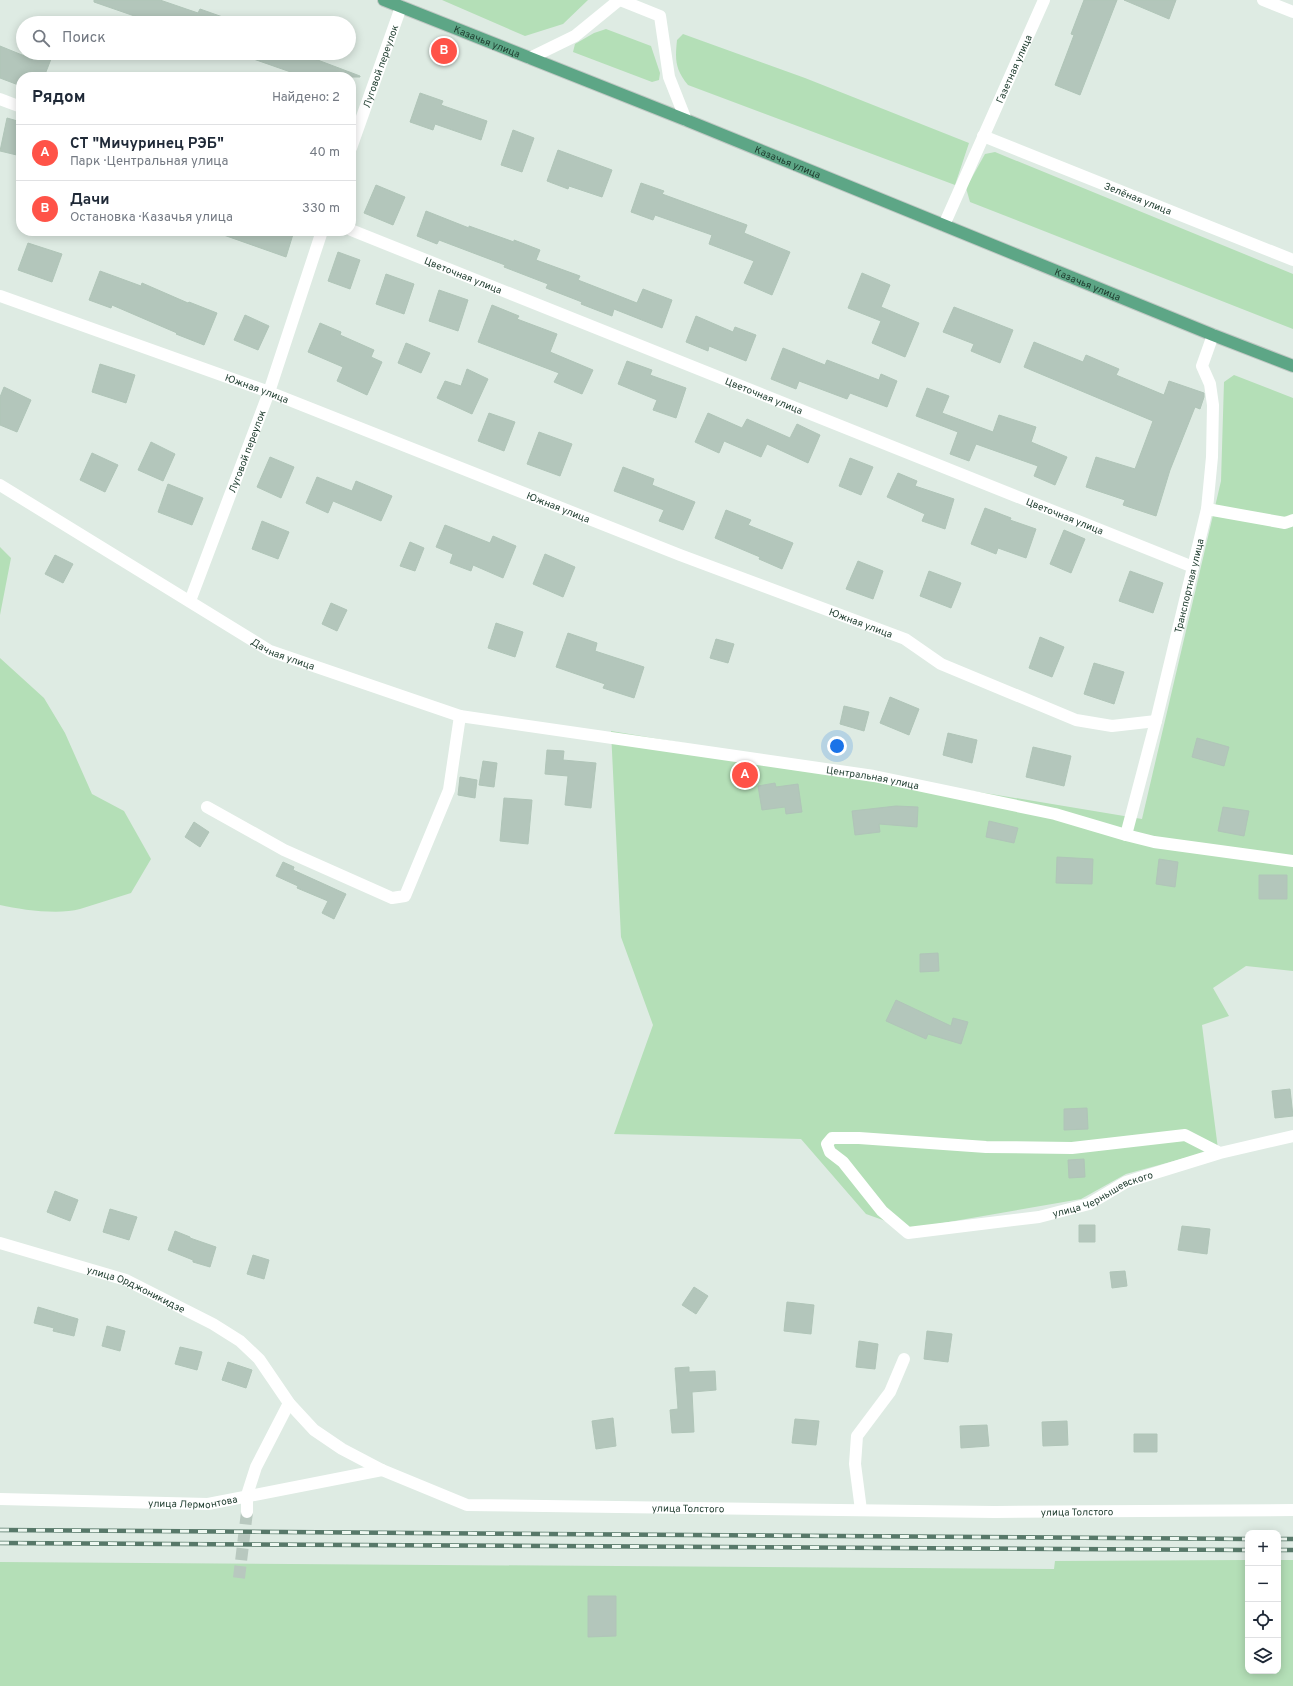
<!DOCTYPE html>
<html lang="ru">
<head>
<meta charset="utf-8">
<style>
  :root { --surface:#fff; --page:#f2f2f3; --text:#1f2937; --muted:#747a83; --line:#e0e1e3; --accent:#ff5348 }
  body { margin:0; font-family:Overpass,sans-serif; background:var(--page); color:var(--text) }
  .controls { position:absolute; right:12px; bottom:12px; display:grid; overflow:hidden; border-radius:8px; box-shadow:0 2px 10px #0003 }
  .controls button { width:36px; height:36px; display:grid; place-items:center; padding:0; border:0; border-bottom:1px solid var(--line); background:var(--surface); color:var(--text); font:20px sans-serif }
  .you { position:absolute; left:837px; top:746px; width:14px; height:14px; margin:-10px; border:3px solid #fff; border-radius:50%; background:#1a73e8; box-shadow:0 0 0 6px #1a73e833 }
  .badge { display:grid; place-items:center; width:26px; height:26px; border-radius:50%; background:var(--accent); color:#fff; font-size:13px; font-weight:700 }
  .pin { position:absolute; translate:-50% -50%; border:2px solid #fff; box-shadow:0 1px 4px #0006 }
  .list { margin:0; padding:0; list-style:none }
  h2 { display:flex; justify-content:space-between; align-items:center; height:52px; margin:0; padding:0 16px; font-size:17px }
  h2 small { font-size:13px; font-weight:400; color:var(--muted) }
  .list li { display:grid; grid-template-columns:26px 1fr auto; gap:12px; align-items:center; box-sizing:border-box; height:56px; padding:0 16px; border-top:1px solid var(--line) }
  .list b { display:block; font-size:15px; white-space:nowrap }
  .list p { margin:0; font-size:13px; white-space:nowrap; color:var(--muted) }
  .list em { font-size:13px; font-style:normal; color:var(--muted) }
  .icon { flex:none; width:22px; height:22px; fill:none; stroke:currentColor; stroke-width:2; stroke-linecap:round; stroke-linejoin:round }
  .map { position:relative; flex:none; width:1293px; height:1686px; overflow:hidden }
  .search { position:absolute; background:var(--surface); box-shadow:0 2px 10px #0003; left:16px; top:16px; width:340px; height:44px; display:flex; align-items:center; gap:10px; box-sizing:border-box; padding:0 14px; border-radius:22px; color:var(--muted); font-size:15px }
  .panel { position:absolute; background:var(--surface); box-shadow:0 2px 10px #0003; left:16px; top:72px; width:340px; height:164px; border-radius:16px }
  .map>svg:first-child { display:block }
</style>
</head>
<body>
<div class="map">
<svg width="1293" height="1686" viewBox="0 0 1293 1686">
  <rect width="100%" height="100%" fill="#deebe3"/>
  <path fill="#b4dfb7" d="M442,0h146l-25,24 -38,12z
    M606,29l45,17 9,27 -1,7 -7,2 -79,-30 2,-8 19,-11z
    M683,34l122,44 164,65 -14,42 -267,-100c-13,-16 -13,-25 -11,-45z
    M995,152l298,122v55l-323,-127 -4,-14 19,-34z
    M1234,375l59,23v573l-47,-5 -33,22 16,28 -27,9 16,124 -92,25 -45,25 -173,30 -42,-15 -65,-75 -187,-5 39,-109 -32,-88 -10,-206 531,88 79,-338 3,-99z
    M0,547l11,11 -11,57z
    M0,658l44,40 21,35 27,61 32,17 27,48 -20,34c-17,5 -34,11 -51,16 -21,6 -58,1 -80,-4z
    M1248,1560v111h30v-111h15v126h-1293v-124l1054,7 1,-8z"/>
  <path fill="#b3c6bb" stroke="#b0c5b8" d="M94,0h66l38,13 2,-4 34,12 -1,2h-87v-3l-52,-18z
    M1084,0h33l-37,95 -25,-10 19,-50 -3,-1z
    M1124,0h52l-7,19z
    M0,46l27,11 2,-4h7l15,6 -7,18h-23v9l-21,-8z
    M242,53h76l-3,6 45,17v1h-55l-63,-22z
    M420,93l23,8 -2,4 46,16 -6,19 -46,-16 -2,6 -23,-8z
    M7,118l14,4v34l-21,-5z
    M513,130l21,8 -12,34 -21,-7z
    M558,150l54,20 -10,27 -33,-11 -1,3 -21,-8z
    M641,183l23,8 -2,3 85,31 -3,8 46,19 -18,43 -28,-12 10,-22 -45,-17 3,-9 -57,-20 -2,5 -22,-8z
    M376,185l29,12 -12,28 -29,-12z
    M426,211l43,17v-2l45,16v-2l26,10 -4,10 44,16 -2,4 59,23 6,-14 29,11 -10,28 -48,-19 -2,7 -31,-12 1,-2 -36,-14 2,-4 -44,-17 1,-2 -66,-25 -2,4 -20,-8z
    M219,231h75l-8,26 -68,-24z
    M28,243l34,11 -10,28 -34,-12z
    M338,252l22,8 -10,29 -22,-8z
    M100,271l41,15 1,-3 46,20 1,-1 28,11 -13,32 -28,-11 1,-1 -65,-28 -1,3 -22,-8z
    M862,273l28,12 -9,22 38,16 -14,34 -33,-14 9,-22 -33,-13z
    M386,274l28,10 -10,30 -28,-10z
    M439,290l29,10 -10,31 -29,-10z
    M492,305l27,11 -2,3 40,15 -7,18 43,18 -11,24 -28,-12 5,-9 -81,-31z
    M954,307l59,23 -13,33 -29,-12 3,-7 -31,-12z
    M245,315l24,11 -11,24 -24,-10z
    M696,316l37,16 2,-5 21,8 -10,26 -37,-15 -1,5 -22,-9z
    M320,323l21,9 -1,3 34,15 -3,7 11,5 -15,33 -30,-14 6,-14 -35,-15z
    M1034,342l49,20 3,-7 33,14 -3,6 48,20 5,-14 35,12v4l-4,12 -5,-2 -25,63 -14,46 -33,-11 2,-5 -39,-13 10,-30 39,12 18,-48 -129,-54z
    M406,343l24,10 -9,20 -23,-10z
    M783,348l42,17 2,-5 52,20 2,-6 16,7 -10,26 -37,-14 -3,6 -48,-18 -3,8 -25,-10z
    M627,361l25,9 -2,5 36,13 -10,30 -23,-8 4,-10 -39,-16z
    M100,364l35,11 -9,28 -34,-11z
    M467,369l21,10 -16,35 -35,-16 8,-17 16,5z
    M4,387l27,13 -14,32 -17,-7v-28z
    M927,388l22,8 -7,17 51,19 6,-17 37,12 -5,15 36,15 -12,28 -21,-9 4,-10 -62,-22 -7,17 -19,-7 8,-22 -42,-16z
    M489,413l26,9 -11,29 -26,-10z
    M708,413l34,15 5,-9 43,19 7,-14 23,11 -12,28 -41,-19 -6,13 -37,-16 -5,12 -24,-11z
    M539,432l33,12 -12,32 -33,-12z
    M151,442l24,12 -12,27 -25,-11z
    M92,453l26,12 -13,27 -25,-12z
    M270,457l24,10 -13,31 -24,-11z
    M850,458l23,9 -12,28 -22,-9z
    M623,467l31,12 -2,6 43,17 -12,28 -24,-9 5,-11 -50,-19z
    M898,473l19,8 -2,5 39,13 -9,30 -23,-8 3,-7 -38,-17z
    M317,477l35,14 4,-10 36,15 -11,25 -48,-20 -5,12 -22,-10z
    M168,484l35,14 -11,27 -34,-13z
    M985,508l26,10 -1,2 26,9 -10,29 -28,-10 -2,6 -25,-10z
    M726,510l25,10 -3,5 45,18 -11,26 -23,-10 1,-2 -45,-19z
    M262,521l27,11 -11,27 -26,-10z
    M445,525l45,18 3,-7 23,10 -13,32 -30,-13 -2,6 -21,-8 3,-9 -17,-7z
    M1064,530l21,9 -14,34 -21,-9z
    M410,542l14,6 -9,23 -15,-5z
    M545,554l30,13 -12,30 -30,-13z
    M55,555l18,9 -10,19 -18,-9z
    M858,561l25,10 -10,28 -27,-10z
    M929,571l32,12 -10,25 -31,-12z
    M1130,571l33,12 -10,30 -34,-12z
    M331,603l16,7 -10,21 -15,-7z
    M496,623l27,9 -8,25 -27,-9z
    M568,633l29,10 -2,8 49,16 -10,31 -31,-10 2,-4 -49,-17z
    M1040,637l24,10 -12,30 -23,-9z
    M716,639l18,5 -6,19 -18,-5z
    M1094,663l30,9 -10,32 -30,-10z
    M890,697l29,12 -10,26 -29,-12z
    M844,706l25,6 -5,19 -24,-7z
    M948,733l29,7 -5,23 -29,-8z
    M1197,738l32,9 -5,19 -32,-9z
    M1033,747l38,9 -7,30 -38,-9z
    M547,750l17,1 -1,9 33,3 -5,45 -26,-3 3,-29 -23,-2z
    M483,761l14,2 -3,24 -15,-2z
    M460,777l17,3 -2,18 -17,-3z
    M775,783l1,4 22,-3 4,28 -16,2 -1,-7 -23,3 -4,-24z
    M504,798l28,2 -4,44 -28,-3z
    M896,806l22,1 -1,20 -38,-3 1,8 -25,3 -3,-24z
    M1223,807l26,4 -5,25 -26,-5z
    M989,821l29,7 -4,15 -28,-6z
    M194,822l15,10 -9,15 -15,-10z
    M1057,857l36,2 -1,25 -36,-1z
    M1159,859l19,3 -3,25 -19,-3z
    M283,862l11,5 -1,3 53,24 -12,25 -12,-6 6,-12 -31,-13 1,-2 -22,-10z
    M1259,875h28v24h-28z
    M938,953l1,18 -19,1v-18z
    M896,1000l55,26 2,-8 15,4 -7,22 -33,-10 -2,5 -40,-18z
    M1290,1089l3,27 -18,2 -3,-27z
    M1087,1108l1,21 -24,1v-21z
    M1084,1159l1,18 -16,1 -1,-18z
    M55,1191l23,9 -8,21 -23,-9z
    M110,1209l27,8 -8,23 -26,-8z
    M1079,1225h16v17h-16z
    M1182,1226l28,3 -3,25 -29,-4z
    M175,1231l15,6v1l26,9 -6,20 -17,-5v-2l-25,-10z
    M253,1255l16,5 -5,19 -17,-5z
    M1125,1271l2,15 -15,2 -2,-16z
    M694,1287l14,9 -12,18 -14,-9z
    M787,1302l27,3 -3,29 -27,-3z
    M38,1307l40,12 -4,17 -21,-5 1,-3 -20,-5z
    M107,1326l18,5 -5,20 -18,-5z
    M927,1331l25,3 -4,28 -24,-3z
    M859,1341l19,3 -3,25 -19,-2z
    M180,1347l22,5 -5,18 -22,-6z
    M228,1362l24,8 -6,18 -24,-8z
    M689,1367v5l26,-1 1,19 -24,2 2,40 -22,1 -2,-23 8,-1 -3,-41z
    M613,1418l3,28 -20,3 -4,-28z
    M795,1419l24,2 -3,24 -24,-2z
    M1067,1421l1,24 -25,1 -1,-24z
    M987,1425l2,21 -28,2 -1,-22z
    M1134,1434h23v18h-23z
    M588,1596h28v40l-28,1z"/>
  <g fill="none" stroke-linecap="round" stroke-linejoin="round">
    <path stroke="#b8c8bf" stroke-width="12" stroke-dasharray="12 6" stroke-linecap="butt" d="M239,1578l8,-66"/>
    <g stroke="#c0c8c4" stroke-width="14">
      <g id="major">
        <path id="s12" d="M384,0l302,120 527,215 80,31"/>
      </g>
    </g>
    <g stroke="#fff" stroke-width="12">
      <path d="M620,0l40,16 9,61 17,43"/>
      <path d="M1263,0l30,12"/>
      <path d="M530,58l45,-22 44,-36"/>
      <path d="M0,99l21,8"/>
      <path id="s1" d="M983,136l310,124"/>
      <path id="s2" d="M351,148l50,-141"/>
      <path id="s3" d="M944,225l100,-225"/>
      <path id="s4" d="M351,230l842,337"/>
      <path id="s5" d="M0,296l269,96 411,163 225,84 36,25 135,56 36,6 44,-5"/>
      <path id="s6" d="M0,485l270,166 190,65 414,60 181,38 71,21 28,7 139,19"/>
      <path d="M1207,509l78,14 8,-3"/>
      <path id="s7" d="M190,601l79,-209 53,-161"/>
      <path d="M207,807l77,43 108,48 13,-2 44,-106 11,-74"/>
      <path id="s8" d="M1126,835l30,-114 51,-212 5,-52 1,-52 -3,-21 -8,-18 11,-31"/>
      <path id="s9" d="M1220,1153l-35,-18 -113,13 -86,-1 -127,-9h-27l-5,6 3,8 13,10 39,49 26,22 131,-16 50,-13 37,-22 94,-29 73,-17"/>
      <path id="s10" d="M0,1243l126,37 87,44 27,17 19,18 30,44 25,27 28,19 40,21 85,35 528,7 298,-2"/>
      <path id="s11" d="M0,1499l208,5 174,-34"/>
      <path d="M861,1510l-6,-46 2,-28 33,-44 14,-33"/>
      <path d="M247,1512v-17l9,-28 33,-64"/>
    </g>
    <use href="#major" stroke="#5da686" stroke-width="12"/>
    <g stroke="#577869" stroke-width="4.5">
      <path id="rail" d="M0,1530l1248,9
        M1278,1539h15
        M0,1543l1248,7
        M1278,1550h15"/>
    </g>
    <use href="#rail" stroke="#eef8f1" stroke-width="3" stroke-dasharray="9" stroke-linecap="butt"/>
  </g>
  <g text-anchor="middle" stroke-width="4" stroke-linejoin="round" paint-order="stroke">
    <g font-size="10" fill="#1e3c2e" stroke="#eef8f1">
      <text dy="4" stroke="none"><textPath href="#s12" startOffset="111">Казачья улица</textPath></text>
      <text dy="4" stroke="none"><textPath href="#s2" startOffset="87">Луговой переулок</textPath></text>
      <text dy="4" stroke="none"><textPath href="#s3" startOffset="171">Газетная улица</textPath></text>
      <text dy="4" stroke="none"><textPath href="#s12" startOffset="435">Казачья улица</textPath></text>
      <text dy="4" stroke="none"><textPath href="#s1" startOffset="167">Зелёная улица</textPath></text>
      <text dy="4" stroke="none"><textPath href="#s4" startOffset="121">Цветочная улица</textPath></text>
      <text dy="4" stroke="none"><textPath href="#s12" startOffset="759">Казачья улица</textPath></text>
      <text dy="4" stroke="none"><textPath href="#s5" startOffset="273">Южная улица</textPath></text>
      <text dy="4" stroke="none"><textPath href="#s4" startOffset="445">Цветочная улица</textPath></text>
      <text dy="4" stroke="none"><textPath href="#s7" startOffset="160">Луговой переулок</textPath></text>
      <text dy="4" stroke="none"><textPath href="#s5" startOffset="597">Южная улица</textPath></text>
      <text dy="4" stroke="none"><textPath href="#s4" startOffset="769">Цветочная улица</textPath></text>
      <text dy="4" stroke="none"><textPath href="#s8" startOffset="257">Транспортная улица</textPath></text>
      <text dy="4" stroke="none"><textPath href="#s5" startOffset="921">Южная улица</textPath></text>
      <text dy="4" stroke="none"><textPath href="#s6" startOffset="330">Дачная улица</textPath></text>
      <text dy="4" stroke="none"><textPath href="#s6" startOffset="935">Центральная улица</textPath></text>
      <text dy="4" stroke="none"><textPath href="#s9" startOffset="723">улица Чернышевского</textPath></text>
      <text dy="4" stroke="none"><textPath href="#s10" startOffset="144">улица Орджоникидзе</textPath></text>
      <text dy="4" stroke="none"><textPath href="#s11" startOffset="193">улица Лермонтова</textPath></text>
      <text dy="4" stroke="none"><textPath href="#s10" startOffset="769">улица Толстого</textPath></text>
      <text dy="4" stroke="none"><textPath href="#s10" startOffset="1158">улица Толстого</textPath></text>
    </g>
  </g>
</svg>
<div class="controls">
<button>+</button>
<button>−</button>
<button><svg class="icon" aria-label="locate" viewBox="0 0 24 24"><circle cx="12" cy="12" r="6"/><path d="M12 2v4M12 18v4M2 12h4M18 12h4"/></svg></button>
<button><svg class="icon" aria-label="layers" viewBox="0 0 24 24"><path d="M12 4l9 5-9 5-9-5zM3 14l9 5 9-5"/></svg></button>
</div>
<div class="you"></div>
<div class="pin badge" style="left:745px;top:775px">A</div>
<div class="pin badge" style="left:444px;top:51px">B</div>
<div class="search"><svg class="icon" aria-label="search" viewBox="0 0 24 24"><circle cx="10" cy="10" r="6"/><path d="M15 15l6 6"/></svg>Поиск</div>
<section class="panel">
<h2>Рядом<small>Найдено: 2</small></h2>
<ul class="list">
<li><span class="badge">A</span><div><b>СТ &quot;Мичуринец РЭБ&quot;</b><p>Парк · Центральная улица</p></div><em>40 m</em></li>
<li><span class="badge">B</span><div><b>Дачи</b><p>Остановка · Казачья улица</p></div><em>330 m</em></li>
</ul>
</section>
</div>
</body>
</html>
